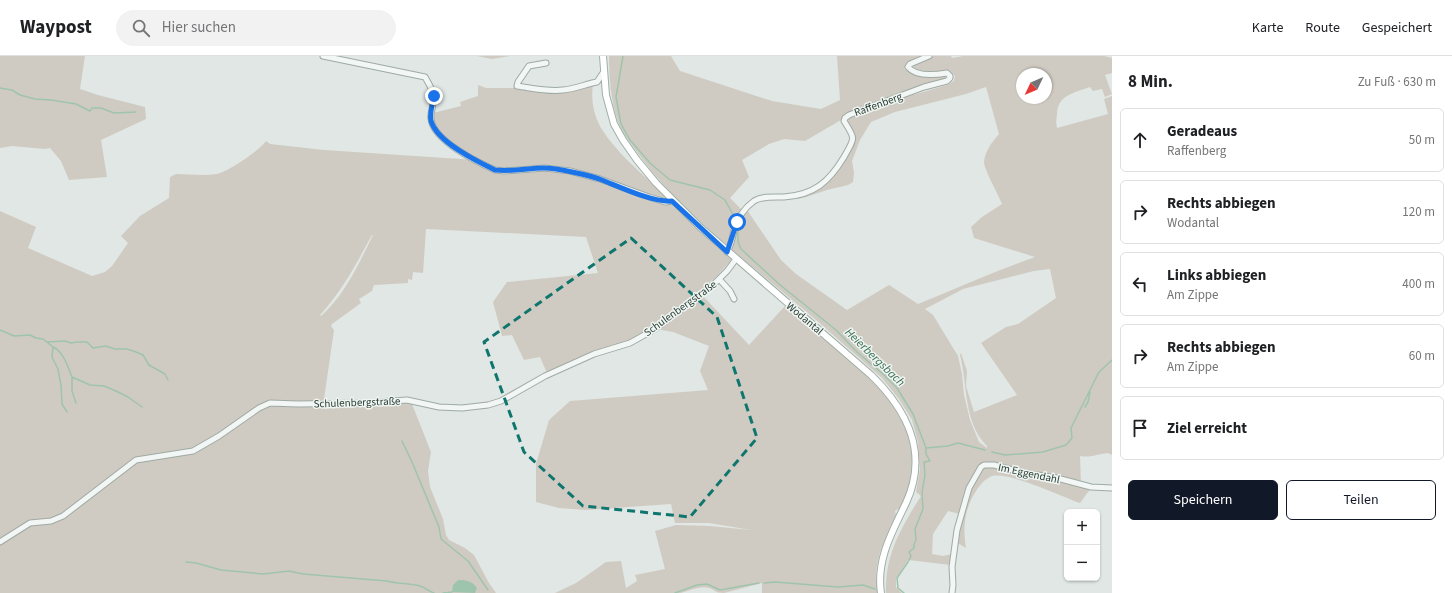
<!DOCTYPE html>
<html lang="de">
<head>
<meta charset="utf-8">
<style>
  :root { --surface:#fff; --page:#f2f2f2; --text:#202124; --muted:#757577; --line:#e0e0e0; --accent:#111827 }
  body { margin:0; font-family:"Source Sans 3",sans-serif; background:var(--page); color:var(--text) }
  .controls { position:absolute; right:12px; bottom:12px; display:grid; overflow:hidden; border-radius:6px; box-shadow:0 1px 3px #0004 }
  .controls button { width:36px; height:36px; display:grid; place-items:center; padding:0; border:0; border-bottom:1px solid var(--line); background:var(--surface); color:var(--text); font:20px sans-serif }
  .compass { position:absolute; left:1016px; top:12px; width:36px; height:36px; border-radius:50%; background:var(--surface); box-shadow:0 1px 3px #0004; rotate:226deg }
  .stop { position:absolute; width:12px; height:12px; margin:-9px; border:3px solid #1a73e8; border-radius:50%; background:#fff }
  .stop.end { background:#1a73e8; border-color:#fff; box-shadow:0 1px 4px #0008 }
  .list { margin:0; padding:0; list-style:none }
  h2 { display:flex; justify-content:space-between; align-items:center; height:52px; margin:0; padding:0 16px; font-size:17px }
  h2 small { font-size:13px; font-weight:400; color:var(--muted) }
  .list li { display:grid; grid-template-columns:26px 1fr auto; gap:12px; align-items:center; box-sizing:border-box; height:64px; margin:0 8px 8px; padding:0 8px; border:1px solid var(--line); border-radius:6px }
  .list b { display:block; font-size:15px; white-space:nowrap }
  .list p { margin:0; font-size:13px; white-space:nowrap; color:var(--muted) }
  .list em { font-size:13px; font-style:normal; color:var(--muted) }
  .actions { display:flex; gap:8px; padding:12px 16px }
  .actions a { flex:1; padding:9px 0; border:1px solid var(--accent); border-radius:6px; text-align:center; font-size:14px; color:var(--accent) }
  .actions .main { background:var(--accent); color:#fff }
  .icon { flex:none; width:22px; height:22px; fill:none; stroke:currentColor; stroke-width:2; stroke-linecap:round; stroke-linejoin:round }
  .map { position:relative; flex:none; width:1112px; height:537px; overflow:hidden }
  header { display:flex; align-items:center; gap:24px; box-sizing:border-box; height:56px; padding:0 20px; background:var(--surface); border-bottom:1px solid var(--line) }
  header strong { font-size:19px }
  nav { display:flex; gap:22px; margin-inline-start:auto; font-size:14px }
  .search { width:280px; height:36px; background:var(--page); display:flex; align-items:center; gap:10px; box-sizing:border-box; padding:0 14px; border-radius:22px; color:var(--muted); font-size:15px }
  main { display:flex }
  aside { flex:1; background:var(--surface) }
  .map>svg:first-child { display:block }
</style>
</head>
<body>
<header>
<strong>Waypost</strong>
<div class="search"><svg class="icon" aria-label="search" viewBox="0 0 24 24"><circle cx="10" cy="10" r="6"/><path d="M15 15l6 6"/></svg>Hier suchen</div>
<nav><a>Karte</a><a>Route</a><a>Gespeichert</a></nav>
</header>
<main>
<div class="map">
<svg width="1112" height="537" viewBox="0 0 1112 537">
  <rect width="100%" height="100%" fill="#e0e7e4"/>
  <path fill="#d0cbc2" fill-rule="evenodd" d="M0,0h85l-5,33 18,6 47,12 1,12 -45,21 6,37 -38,3 -8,-19 -11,-13 -5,1 -33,-3 -12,2z
    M477,0h33l-18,3z
    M609,0h62l9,15 92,30 49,8 19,-9 -3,-44h86l-15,7 -4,6 15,7h26l1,2 -58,24 -8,6 -18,4h-10l-11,8 -36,21 -21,-2 -15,5 -27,16 7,17 -19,21 12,12 -13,35h-3c-33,-29 -66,-60 -92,-97 -6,-8 -12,-16 -16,-26 -7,-21 -9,-44 -9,-66z
    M928,0h23l1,2 11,-2h141l8,2v15l-7,2 7,19 -7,3 -3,-8 -9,2 -3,-4c-16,6 -33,8 -33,28 -1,5 -1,9 0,13l51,-14 -4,-15 8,-3v359l-4,-2c-12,1 -16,5 -28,3l1,29 10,3 -11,15c-17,-6 -76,-34 -90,-26 -8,4 -14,13 -18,21 -8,16 -9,32 -6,50l-10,-6 7,-33 17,-43 -20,48 -12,-3 -15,23 -1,20 11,2 9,-2 -1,11 -43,-5 -12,19v8l6,6h-16c-1,-39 15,-65 35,-97l-5,-4 4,-23 -2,-27 -6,-22 -13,-21 -17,-21 -67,-59 -84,-70 8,-28 8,-11 34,50 15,14 51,36 42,-25 29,19c39,-16 77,-33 117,-47l-61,-19 -3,-11 11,-10 20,-13c-3,-8 -18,-35 -18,-42 1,-11 8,-20 15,-28l-13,-47 -20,7 -71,18 -24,10 -11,18 -8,21 2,12 -1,9 -5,3 -21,5 -21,7 -8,2 -5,-2 28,-10 33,-49 -9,-20 35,-9 9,-7 58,-17 7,-4 1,-5 -6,-6 -11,3 -24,-4 -1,-2zM1022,18h24v24h-24zM1050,213l6,29 -38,26 -12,3 -25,16 36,52 -43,17 -8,-26 1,-15 -6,-18 -1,2c8,30 3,67 27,91v2l-8,-6 -9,-22 -6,-25 -2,-21 -4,-18 -25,-41 -8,-6 38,-20 71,-18z
    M593,28c-2,16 0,29 8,44 15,24 36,41 56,60 24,24 49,48 75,71l-16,18 -62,51 -15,9 -31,10 -61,26 -7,-16 -16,3 -12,-25 -10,1 -9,-34 14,-20 91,-9 -12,-36 -160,-8 -3,44 -10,-1 -1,8 -4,-1v4l-34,2 -2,6 -13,8 2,4 -29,21 -1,2 3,4 -11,76 80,-5 9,3 19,48 -3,19 2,16 13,32 3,16 3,5 16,8 9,7 15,28 7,10h-496v-382l36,16 -8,21 64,28 13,-4 7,-6 16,-23 -7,-7 19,-20 29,-18 1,-21 6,-3c13,0 27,2 41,0 11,-2 42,-23 49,-33l4,3 54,6 152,10 -27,-17 -14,-18 -2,-12 28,-7 -1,-4 18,-6v-11l8,3h32l36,4zM372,179h1c-14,28 -28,60 -52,81l-1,-1c23,-25 36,-51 52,-80z
    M703,240l46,49 36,-39c18,16 37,31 56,47 39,33 76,65 71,121 -1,10 -4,23 -10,32 -1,2 -5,3 -7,5l1,4c-9,19 -20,40 -20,62 0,5 1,11 2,16h-116v-10l-38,10c-10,0 -8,-3 -15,-5 -8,-3 -21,3 -28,5h-126l21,-10 30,-21 15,-1 5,27 11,-7 -2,-6 30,-6 -10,-38 21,-6 34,1 41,4 -42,-7h-34l-4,-19 -85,6 -27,-2 -23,-6v-38l13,-44 21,-19 138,-11 -8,-19 9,-25 -36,-14 -17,-3 17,-11z"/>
  <path fill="#9fc4ae" d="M458,524c9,0 14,1 19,8l-2,5 -23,-1 1,-7z"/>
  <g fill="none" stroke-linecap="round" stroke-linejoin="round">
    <path stroke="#9fc4ae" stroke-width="1.5" d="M623,0l-7,41 5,27 9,16 20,23 20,17 40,10 15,10 11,20
      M0,32l12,2 8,5 15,4 16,1 25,4 14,7 2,-3h9l13,5 22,-1
      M738,175v11l3,7 38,35 57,46 21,22 26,22 14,14 16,26 13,34v6l4,7 -6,1 1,13 -3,18 1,16 -8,20 1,11 -2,4v4l-5,4 2,4 -3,6 -11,16 1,10 6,5
      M0,274l14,6 16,-1 6,3 7,1 10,8 -1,10 6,12 3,16 1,19 5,8
      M47,286l18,-1 6,2 6,-1h10l6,6 13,-2 9,3h12l9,3 7,3 6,10 16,9 3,6
      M53,291c10,4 15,20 19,30l18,8 14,1 12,5 12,6 14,10
      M72,321v14l4,12
      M1085,351l3,-5 2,-10h-1
      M402,385l10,21 27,65 2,12 27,22 20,29
      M926,392l22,-2 10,-3 27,7
      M992,396l13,3 38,-3 23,-7 6,-7 -1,-10 28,-56 13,-12
      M186,506l10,1 25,7 42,4 26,-3 14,3 84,7c11,3 22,2 33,5 4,1 8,5 14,7
      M764,527l11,-1 63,5 25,-2 12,4
      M443,537l9,-1
      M675,537l22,-8 10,-1 13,6 39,-7"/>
    <g stroke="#9eaaa5" stroke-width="7">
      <path id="minor" d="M323,0l102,21c5,9 10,16 8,26 0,5 -3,10 -2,16 2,21 46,43 64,51l9,1 41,-3 25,3 30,8 49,18 17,5 6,-1
        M546,7l-17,3 -11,16 -1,4c15,2 31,6 46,4 12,-1 23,-6 34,-8l6,-9
        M727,196c4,-6 5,-14 7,-21 3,-11 10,-23 20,-30 8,-5 20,-4 30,-4 30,-2 45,-15 60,-40 11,-20 12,-17 0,-36l1,-3 4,-3 75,-28 23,-6 3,-3v-2l-3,-3c-12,2 -31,4 -39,-6l2,-3 19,-8
        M719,223l11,12 4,8
        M0,486l30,-19 21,-2 12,-5 73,-56 57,-9 26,-15 40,-28 11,-5 28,1 66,-1 43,-3 32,7 23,1 26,-3 13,-4 44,-25 49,-22 36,-11 25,-14 59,-45 13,-13 9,-12
        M952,537l1,-8 -1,-18 5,-37 12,-42 12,-21 3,-2h10l30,8 33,5 34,9 21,1"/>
    </g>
    <g stroke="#9fb0a7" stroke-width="8">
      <path id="major" d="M603,0l3,39 8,29 9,16 14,20 19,23 44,44 171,148c37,36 58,78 35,128 -14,29 -30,57 -25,90"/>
    </g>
    <use href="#minor" stroke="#f2f6f4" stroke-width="5"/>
    <use href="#major" stroke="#fff" stroke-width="6"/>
  </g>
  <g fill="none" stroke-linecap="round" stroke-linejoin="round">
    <path stroke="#1a73e8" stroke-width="5" d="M434,40c-1,8 -5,17 -3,25 6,21 45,40 64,49 17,2 33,-2 49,-2 9,0 19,2 28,4 10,2 20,4 30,8 18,7 52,23 70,21l28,26 27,25 10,-30"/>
  </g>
  <path fill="none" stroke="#0f766e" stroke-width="3" stroke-dasharray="8 5" stroke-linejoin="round" d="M631,182l86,79 40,121 -67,79 -107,-11 -59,-54 -40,-110z"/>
  <g text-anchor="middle" stroke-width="3" stroke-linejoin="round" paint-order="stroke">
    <g font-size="11" fill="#2a3d34" stroke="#eff5f2">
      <text transform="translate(878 48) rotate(-20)" y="4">Raffenberg</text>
      <text transform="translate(680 252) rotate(-36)" y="4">Schulenbergstraße</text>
      <text transform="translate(805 262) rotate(40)" y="4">Wodantal</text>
      <text transform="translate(357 346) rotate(-2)" y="4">Schulenbergstraße</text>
      <text transform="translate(1029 417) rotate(12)" y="4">Im Eggendahl</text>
    </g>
    <g font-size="12" font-style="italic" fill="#396d50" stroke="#eff5f2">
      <text transform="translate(875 301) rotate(44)" y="4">Heierbergsbach</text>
    </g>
  </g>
</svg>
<div class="controls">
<button>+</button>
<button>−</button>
</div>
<svg class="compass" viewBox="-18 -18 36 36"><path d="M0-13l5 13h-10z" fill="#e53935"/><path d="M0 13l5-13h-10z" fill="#757577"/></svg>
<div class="stop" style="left:737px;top:166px"></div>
<div class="stop end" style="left:434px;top:40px"></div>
</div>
<aside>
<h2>8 Min.<small>Zu Fuß · 630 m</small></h2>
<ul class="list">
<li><svg class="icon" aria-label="ahead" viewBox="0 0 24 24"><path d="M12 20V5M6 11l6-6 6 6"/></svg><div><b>Geradeaus</b><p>Raffenberg</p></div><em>50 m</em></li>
<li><svg class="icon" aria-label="right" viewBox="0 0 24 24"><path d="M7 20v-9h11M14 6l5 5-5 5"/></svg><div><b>Rechts abbiegen</b><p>Wodantal</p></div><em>120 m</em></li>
<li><svg class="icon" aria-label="left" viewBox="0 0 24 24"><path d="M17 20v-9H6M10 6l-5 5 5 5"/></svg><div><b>Links abbiegen</b><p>Am Zippe</p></div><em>400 m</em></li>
<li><svg class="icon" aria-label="right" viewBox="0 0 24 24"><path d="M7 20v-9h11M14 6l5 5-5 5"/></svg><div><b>Rechts abbiegen</b><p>Am Zippe</p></div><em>60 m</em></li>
<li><svg class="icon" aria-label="arrive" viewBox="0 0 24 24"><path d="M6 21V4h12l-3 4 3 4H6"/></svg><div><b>Ziel erreicht</b></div></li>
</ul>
<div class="actions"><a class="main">Speichern</a><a>Teilen</a></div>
</aside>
</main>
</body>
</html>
